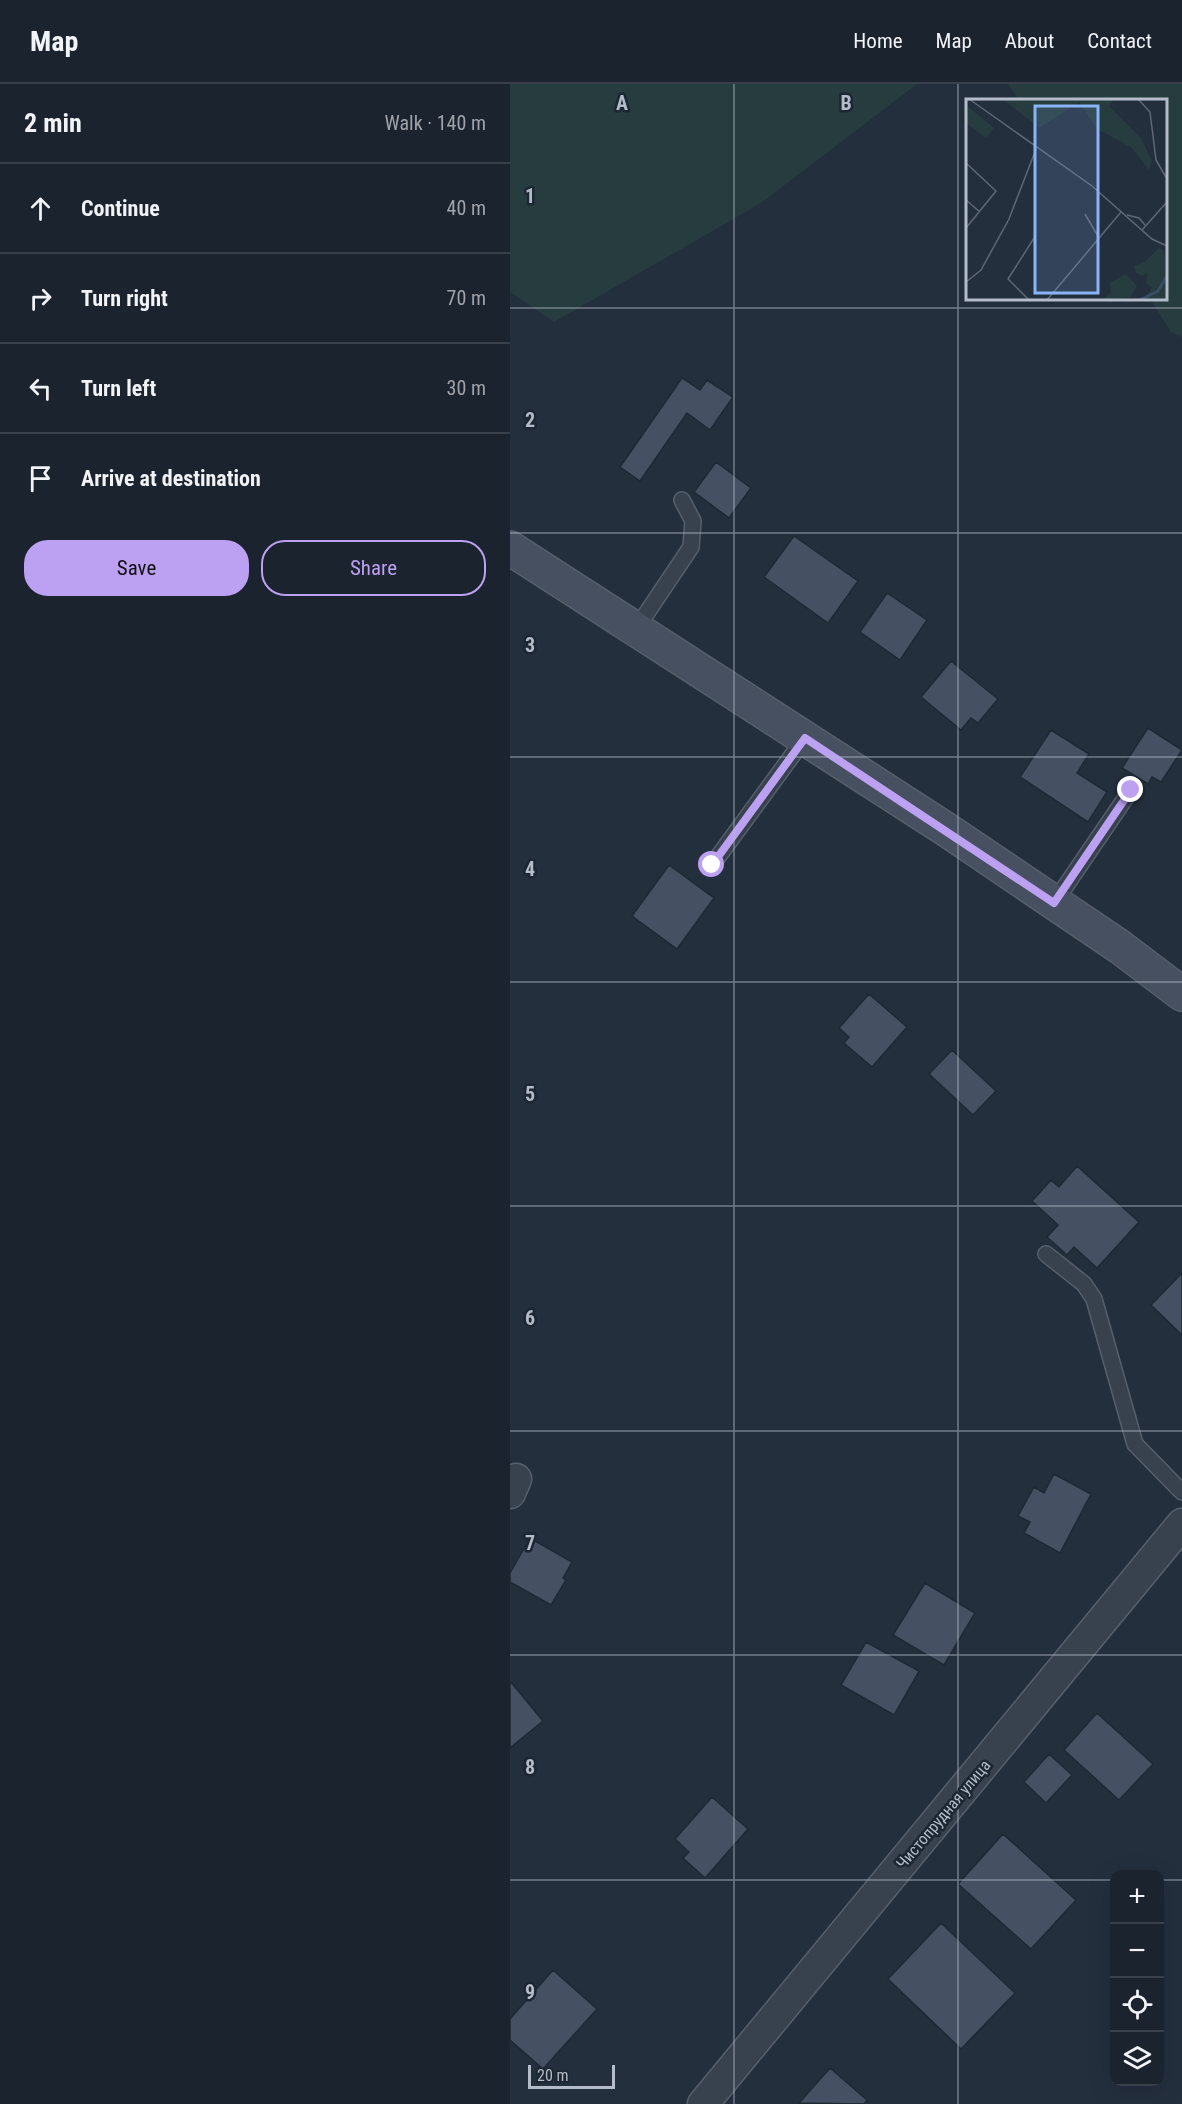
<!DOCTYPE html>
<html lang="en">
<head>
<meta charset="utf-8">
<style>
  :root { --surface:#1b232e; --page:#282f3a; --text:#f1f3f6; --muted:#a0a4aa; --line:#39404a; --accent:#bca0f2 }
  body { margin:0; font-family:"Roboto Condensed",sans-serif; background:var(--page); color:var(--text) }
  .controls { position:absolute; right:18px; bottom:18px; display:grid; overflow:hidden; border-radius:12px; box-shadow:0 6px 24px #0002 }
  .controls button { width:54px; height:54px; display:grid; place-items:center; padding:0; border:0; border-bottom:2px solid var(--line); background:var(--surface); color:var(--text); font:30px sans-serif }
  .scale { position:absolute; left:18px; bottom:15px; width:87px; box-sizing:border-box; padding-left:6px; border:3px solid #b4bcc9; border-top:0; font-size:16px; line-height:21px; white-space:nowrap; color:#b4bcc9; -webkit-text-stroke:4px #1d2633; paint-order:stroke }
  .stop { position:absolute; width:18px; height:18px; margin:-14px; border:4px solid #bca0f2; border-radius:50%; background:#fff }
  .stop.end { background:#bca0f2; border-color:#fff; box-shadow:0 2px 6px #0008 }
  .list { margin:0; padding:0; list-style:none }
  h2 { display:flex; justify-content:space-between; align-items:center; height:78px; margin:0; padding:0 24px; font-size:26px }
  h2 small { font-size:20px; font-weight:400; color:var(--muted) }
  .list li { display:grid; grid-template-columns:39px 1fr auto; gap:18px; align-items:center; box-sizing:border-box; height:90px; padding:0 24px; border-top:2px solid var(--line) }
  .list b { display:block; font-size:22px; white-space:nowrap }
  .list em { font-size:20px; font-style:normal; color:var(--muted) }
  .actions { display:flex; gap:12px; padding:18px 24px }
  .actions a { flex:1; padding:14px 0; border:2px solid var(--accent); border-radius:24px; text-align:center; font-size:21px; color:var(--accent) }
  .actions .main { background:var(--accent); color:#111 }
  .icon { flex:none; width:33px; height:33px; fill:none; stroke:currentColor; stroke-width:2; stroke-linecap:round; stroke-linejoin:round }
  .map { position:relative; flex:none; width:672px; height:2020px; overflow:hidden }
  header { display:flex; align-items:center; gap:36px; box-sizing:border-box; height:84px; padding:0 30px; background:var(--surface); border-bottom:2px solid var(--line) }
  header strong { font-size:28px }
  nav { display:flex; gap:33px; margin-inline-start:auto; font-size:21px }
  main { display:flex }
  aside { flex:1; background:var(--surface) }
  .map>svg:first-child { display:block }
</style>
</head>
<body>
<header>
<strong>Map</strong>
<nav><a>Home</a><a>Map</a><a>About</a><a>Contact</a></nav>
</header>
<main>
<aside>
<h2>2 min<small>Walk · 140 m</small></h2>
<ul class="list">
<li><svg class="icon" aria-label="ahead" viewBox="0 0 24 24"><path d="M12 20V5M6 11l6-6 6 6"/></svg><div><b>Continue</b></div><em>40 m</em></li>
<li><svg class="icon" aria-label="right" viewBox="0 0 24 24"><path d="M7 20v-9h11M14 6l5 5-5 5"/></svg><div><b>Turn right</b></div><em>70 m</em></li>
<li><svg class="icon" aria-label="left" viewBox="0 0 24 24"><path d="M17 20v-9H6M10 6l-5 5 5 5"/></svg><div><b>Turn left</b></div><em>30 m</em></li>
<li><svg class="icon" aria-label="arrive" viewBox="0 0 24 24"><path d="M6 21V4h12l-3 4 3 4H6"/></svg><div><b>Arrive at destination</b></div></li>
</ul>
<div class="actions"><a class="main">Save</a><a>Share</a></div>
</aside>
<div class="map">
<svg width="672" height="2020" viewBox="0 0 672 2020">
  <rect width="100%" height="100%" fill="#242f3e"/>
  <path fill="#263c3f" d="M0,0h407l-156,119 -207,119 -44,-30z
    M498,0h174v253l-11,-5 -21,-33 16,-1v-198h-147z"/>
  <path fill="#455162" stroke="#1f2835" stroke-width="1.5" d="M172,294l18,12 7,-10 26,17 -23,33 -23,-17 -47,68 -20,-14z
    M206,378l35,26 -22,30 -35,-26z
    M284,452l64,45 -30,42 -64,-46z
    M377,509l40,27 -27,40 -40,-28z
    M441,577l47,38 -20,24 -7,-5 -10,12 -40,-33z
    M638,644l34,22 -21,32 -9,-5 -4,7 -26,-16z
    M541,646l38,24 -12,19 30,19 -19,30 -68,-45z
    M159,781l45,33 -37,51 -45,-33z
    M359,910l38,33 -35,40 -28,-24 5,-6 -10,-9z
    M442,966l44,41 -23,24 -44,-41z
    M567,1082l62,56 -42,46 -23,-21 -7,8 -20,-18 11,-12 -26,-24 19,-21 8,7z
    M672,1189v62l-31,-30z
    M544,1390l37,20 -31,59 -36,-20 6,-11 -12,-6 16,-29 10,6z
    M20,1454l42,24 -9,16 3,2 -15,25 -41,-23v-9z
    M415,1499l50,30 -31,52 -51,-30z
    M356,1558l53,29 -25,44 -53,-30z
    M0,1597l33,40 -33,27z
    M587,1629l56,51 -34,36 -55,-50z
    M539,1670l23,21 -26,28 -22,-21z
    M202,1713l36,32 -43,49 -22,-20 6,-6 -14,-13z
    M493,1750l73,66 -45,49 -73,-65z
    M431,1839l74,70 -54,56 -73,-70z
    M43,1886l44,39 -54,60 -33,-29v-21z
    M320,1984l37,32 -3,4 -65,-1z"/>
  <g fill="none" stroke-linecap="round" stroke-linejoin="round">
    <g stroke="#565f6c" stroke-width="18">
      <path id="service" d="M126,545l55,-82 2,-26 -11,-21
        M202,781l93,-127
        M544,819l77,-113
        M536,1170l38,30 10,15 41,145 47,48"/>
    </g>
    <g stroke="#565f6c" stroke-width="33">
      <path id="minor" d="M0,1409l6,-14
        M193,2020l479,-580"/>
    </g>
    <g stroke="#565f6c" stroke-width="36">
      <path id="secondary" d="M0,464l437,282 173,117 62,47"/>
    </g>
    <use href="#service" stroke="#38414e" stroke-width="15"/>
    <use href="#minor" stroke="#38414e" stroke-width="30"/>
    <use href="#secondary" stroke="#465061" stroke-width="33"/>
  </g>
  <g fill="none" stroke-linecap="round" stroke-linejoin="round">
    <path stroke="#bca0f2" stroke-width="8" d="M202,781l93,-127 249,165 77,-113"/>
  </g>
  <path fill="none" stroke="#b4bcc9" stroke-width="1.5" stroke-opacity="0.55" d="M224,0v2020M448,0v2020M0,224h672M0,449h672M0,673h672M0,898h672M0,1122h672M0,1347h672M0,1571h672M0,1796h604M650,1796h22"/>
  <g text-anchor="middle" stroke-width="5" stroke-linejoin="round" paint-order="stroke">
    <g font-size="16" fill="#b4bcc9" stroke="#1d2633">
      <text transform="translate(433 1730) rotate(-50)" y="6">Чистопрудная улица</text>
    </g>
  </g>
  <g transform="translate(456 15)">
    <rect width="201" height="201" fill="#242f3e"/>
    <path d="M37,0h111l-5,7 32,32 11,23 -3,9 -18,-23 -34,-18 -18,-27 -40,26zM0,6l28,23 -8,10 -20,-15zM193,149l5,3 3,15v34h-24l9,-12 -6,-5 2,-10 -6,3 -6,-3 -2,-7 11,-4zM160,175l11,12 -6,11 -28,3 8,-8 -2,-9z" fill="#263c3f"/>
    <path fill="none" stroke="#394c67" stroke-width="3" d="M174,201l18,-9 9,-15"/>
    <path fill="none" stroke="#5e6776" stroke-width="1.5" d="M3,0l123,87 60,53 15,7M172,0l12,13 6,48 11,19M0,64l30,28 -30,37M0,101l14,12M119,115l14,24M161,116l12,3 6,7M176,131l25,-28M0,183l15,-12 28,-51 27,-70M63,201l-21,-21 28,-44M81,201l74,-88"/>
    <path fill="#8ab4f8" fill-opacity="0.15" stroke="#8ab4f8" stroke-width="3" d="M69,7h63v187h-63z"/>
    <rect width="201" height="201" fill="none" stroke="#b4bcc9" stroke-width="3"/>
  </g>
  <g font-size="20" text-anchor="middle" font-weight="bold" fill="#b4bcc9" stroke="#1d2633" stroke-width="5" stroke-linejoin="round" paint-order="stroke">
    <text x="112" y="26">A</text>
    <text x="336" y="26">B</text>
    <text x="20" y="119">1</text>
    <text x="20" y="343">2</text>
    <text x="20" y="568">3</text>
    <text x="20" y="792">4</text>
    <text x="20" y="1017">5</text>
    <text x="20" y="1241">6</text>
    <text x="20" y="1466">7</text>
    <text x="20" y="1690">8</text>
    <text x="20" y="1915">9</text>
  </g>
</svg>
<div class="controls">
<button>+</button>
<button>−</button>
<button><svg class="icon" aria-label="locate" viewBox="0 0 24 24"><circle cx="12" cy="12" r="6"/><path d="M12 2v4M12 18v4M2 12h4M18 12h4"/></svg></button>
<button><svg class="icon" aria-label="layers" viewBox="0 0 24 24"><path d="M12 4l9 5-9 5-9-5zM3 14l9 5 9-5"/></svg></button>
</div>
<div class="scale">20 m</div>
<div class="stop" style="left:202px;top:781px"></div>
<div class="stop end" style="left:621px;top:706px"></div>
</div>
</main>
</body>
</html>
